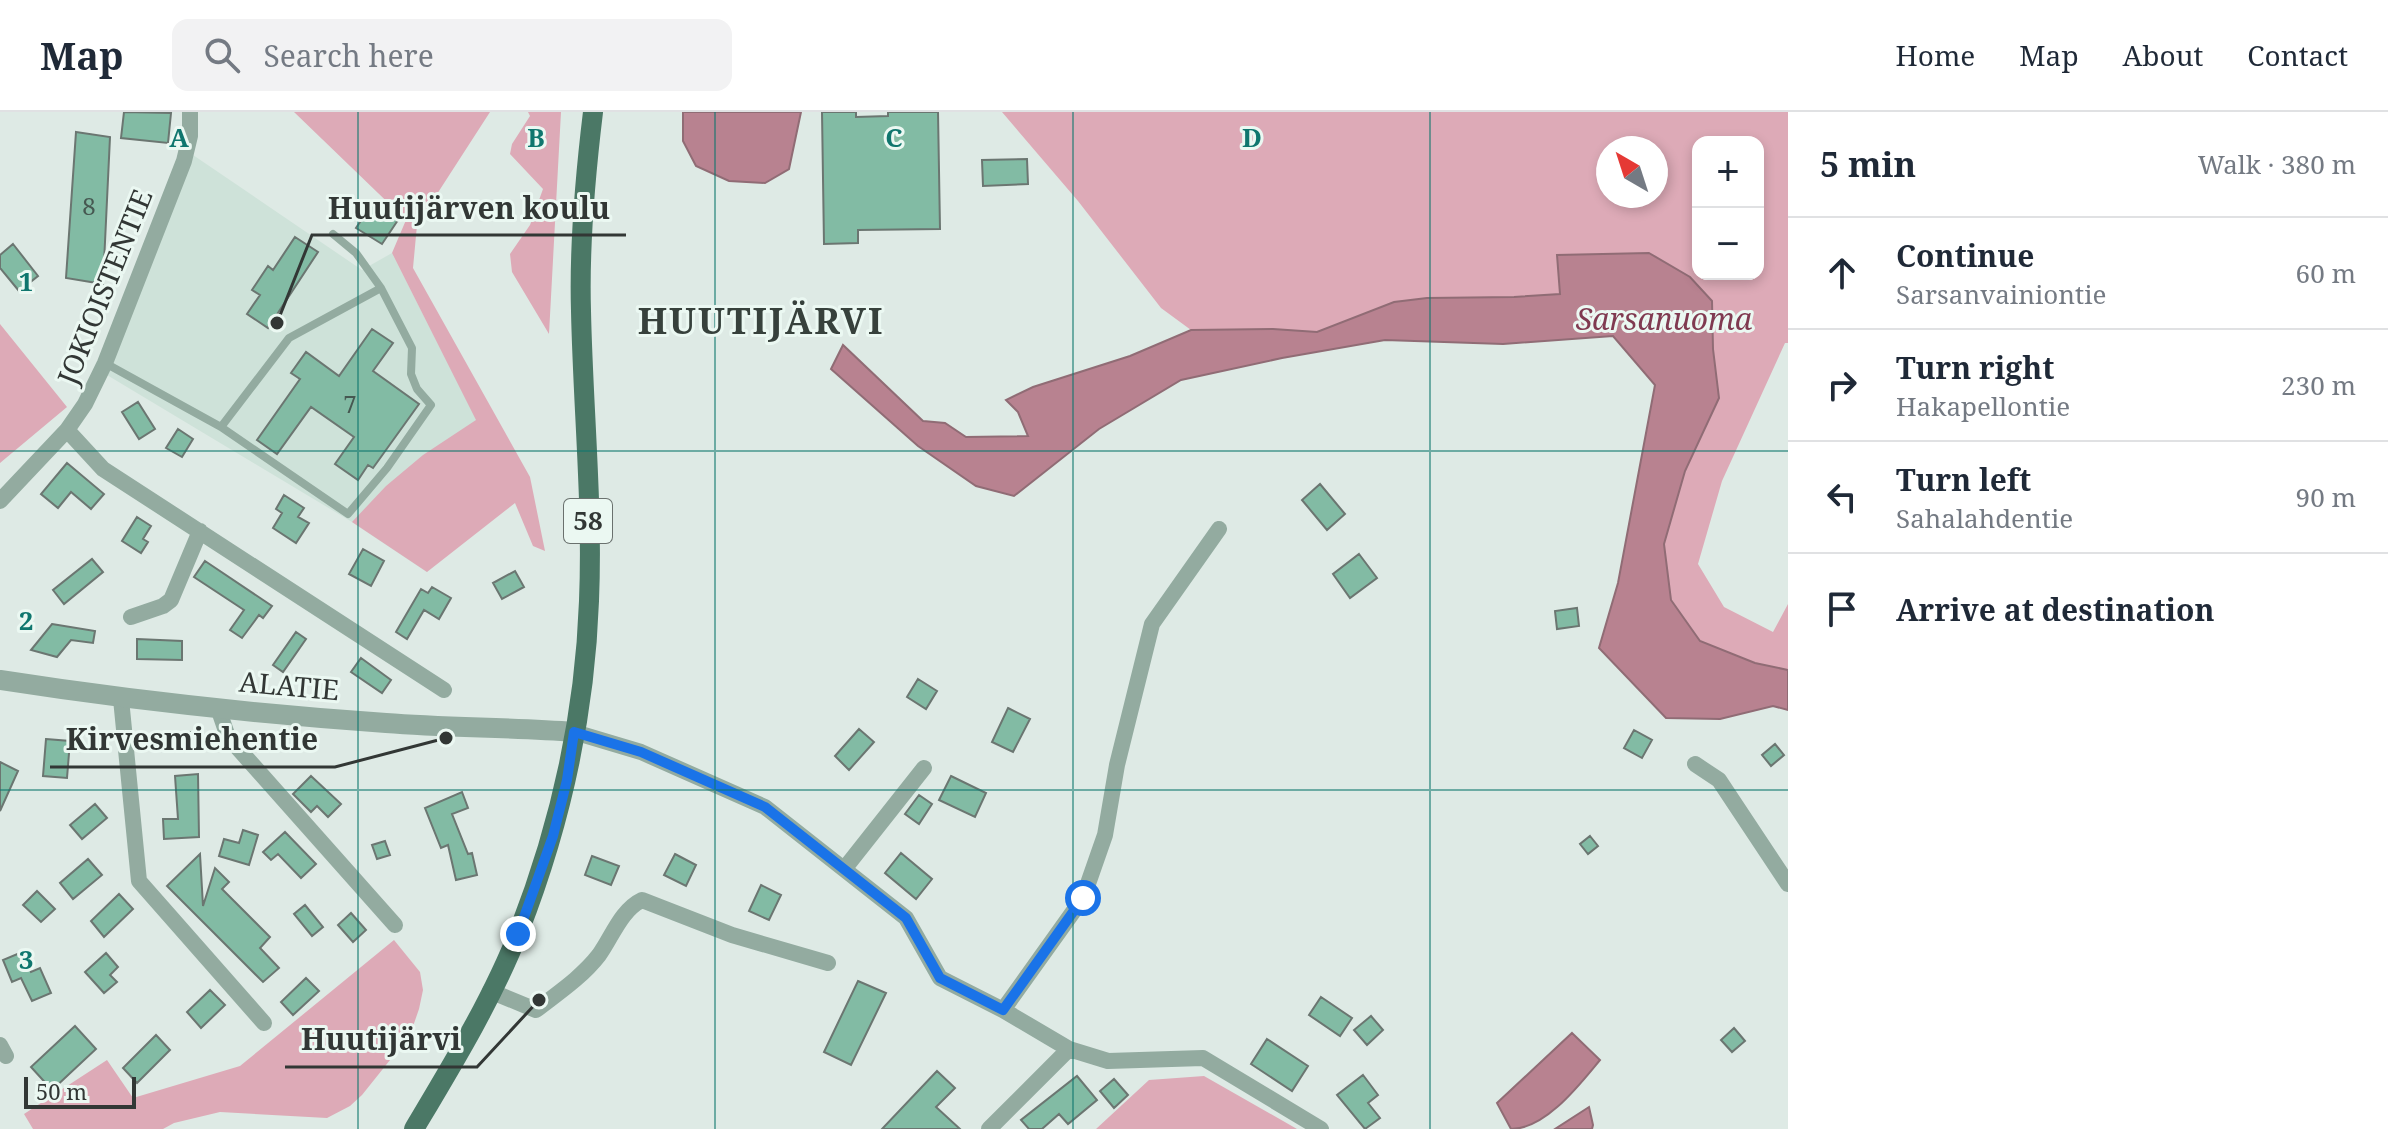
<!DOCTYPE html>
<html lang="en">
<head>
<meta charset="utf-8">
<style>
  :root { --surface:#fff; --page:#f2f2f3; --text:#1f2937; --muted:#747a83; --line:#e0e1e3 }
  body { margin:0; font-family:"Noto Serif",serif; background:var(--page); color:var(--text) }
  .controls { position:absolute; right:24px; top:24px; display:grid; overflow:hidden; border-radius:16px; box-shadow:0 4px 12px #0003 }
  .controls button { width:72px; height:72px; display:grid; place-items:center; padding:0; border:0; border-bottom:2px solid var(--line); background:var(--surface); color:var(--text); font:40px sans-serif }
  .compass { position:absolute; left:1596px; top:24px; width:72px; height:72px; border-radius:50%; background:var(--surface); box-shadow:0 4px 12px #0003; rotate:321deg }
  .scale { position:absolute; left:24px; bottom:20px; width:112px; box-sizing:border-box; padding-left:8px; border:4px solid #323735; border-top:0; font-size:22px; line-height:28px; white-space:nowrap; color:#323735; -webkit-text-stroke:6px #ebf8f2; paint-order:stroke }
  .stop { position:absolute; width:24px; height:24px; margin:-18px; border:6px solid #1a73e8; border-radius:50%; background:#fff }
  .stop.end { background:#1a73e8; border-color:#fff; box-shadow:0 2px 8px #0008 }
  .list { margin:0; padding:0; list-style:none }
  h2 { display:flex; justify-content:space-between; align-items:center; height:104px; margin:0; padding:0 32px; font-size:34px }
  h2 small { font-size:26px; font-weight:400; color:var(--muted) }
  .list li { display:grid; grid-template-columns:52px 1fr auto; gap:24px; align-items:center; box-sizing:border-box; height:112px; padding:0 32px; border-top:2px solid var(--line) }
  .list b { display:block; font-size:30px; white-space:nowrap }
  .list p { margin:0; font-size:26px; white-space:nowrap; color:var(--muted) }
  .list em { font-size:26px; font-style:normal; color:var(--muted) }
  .icon { flex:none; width:44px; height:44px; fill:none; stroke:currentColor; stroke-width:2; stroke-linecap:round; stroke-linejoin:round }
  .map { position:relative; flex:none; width:1788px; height:1017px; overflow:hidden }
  header { display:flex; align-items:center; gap:48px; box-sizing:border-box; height:112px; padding:0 40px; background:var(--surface); border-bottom:2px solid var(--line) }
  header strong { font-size:38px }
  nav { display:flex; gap:44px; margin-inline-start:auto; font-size:28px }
  .search { width:560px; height:72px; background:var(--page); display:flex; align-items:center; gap:20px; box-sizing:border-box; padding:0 28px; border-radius:16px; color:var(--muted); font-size:30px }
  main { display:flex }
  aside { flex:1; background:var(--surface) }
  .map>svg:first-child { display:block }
</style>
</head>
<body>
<header>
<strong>Map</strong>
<div class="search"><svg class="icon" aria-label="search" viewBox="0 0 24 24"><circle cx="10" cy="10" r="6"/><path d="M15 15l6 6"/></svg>Search here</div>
<nav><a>Home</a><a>Map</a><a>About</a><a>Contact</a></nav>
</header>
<main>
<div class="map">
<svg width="1788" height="1017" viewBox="0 0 1788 1017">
  <rect width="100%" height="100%" fill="#deeae5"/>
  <path fill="#cee2d9" d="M193,43l169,115 30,-17 111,219 -76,100 -75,-50 -245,-147z"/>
  <path fill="#ddaab7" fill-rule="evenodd" d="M294,0h196l-73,113 -4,43 117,209 15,74 -12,-5 -18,-43 -88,69 -75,-50 34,-36 37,-31 53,-35 -84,-167 14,-33z
    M528,0h33l-12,222 -37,-62 -2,-18 20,-29 13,-36 -33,-35 2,-10 18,-28z
    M1002,0h786v231h-3l-63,138 -24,83 26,43 49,25 15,-28v66l-33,-7 -55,-22 -29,-41 -7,-56 21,-73 34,-73 -6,-49 -1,-48 -155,-46 3,39 -46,3 -87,1 -33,4 -77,30 -44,-3 -82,1 -30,-22 -83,-107zM1698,30h60v132h-60zM1608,36h48v48h-48z
    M0,212l67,83 -67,56z
    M394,828l26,32 3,18 -4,19 -9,26 -48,60 -12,11 -23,12 -107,-6 -46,11 -11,6h-130l-9,-15 83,-54 26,38 107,-32z
    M1204,964l93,53h-201l53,-49z"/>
  <path fill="#b88290" stroke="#906c75" stroke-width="2" d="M683,0h118l-12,57 -24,14 -36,-2 -33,-15 -13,-25z
    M1649,141l41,24 22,24 1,48 6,49 -34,73 -21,73 7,56 29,41 55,22 33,7v40l-15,-4 -53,13 -54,-1 -67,-70 19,-65 37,-198 -42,-49 -110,8 -118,-4 -103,18 -101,22 -82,49 -85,67 -38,-10 -58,-40 -87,-77 12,-24 80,76 22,2 21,14 62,-1 -10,-24 -12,-12 27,-13 97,-31 61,-26 82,-1 44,3 77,-30 33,-4 87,-1 46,-3 -3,-39z
    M1572,921l28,27c-20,24 -54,69 -89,69l-14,-26z
    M1589,995l4,18 -1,4h-37z"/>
  <path fill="#82bba4" stroke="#6b7671" stroke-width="2" d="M124,0l47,1 -3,30 -47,-5z
    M822,0h34v5l32,-1v-4h50l2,117 -82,1v13l-34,1z
    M76,20l34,5 -7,147 -37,-6z
    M1027,47l1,25 -45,2 -1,-26z
    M373,91l25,17 -16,24 -26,-16z
    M295,125l23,15 -50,76 -21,-14 13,-19 -8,-5 16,-24 5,4z
    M13,132l25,32 -19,15 -19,-23v-13z
    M372,217l21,14 -20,28 46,33 -46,64 -5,-3 -10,15 -23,-16 19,-27 -43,-30 -34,47 -20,-14 43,-61 -9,-6 15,-21 33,24z
    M138,290l17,27 -16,10 -17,-27z
    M178,317l15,10 -11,18 -16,-9z
    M67,351l37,31 -13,15 -20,-17 -13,16 -17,-14z
    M1320,372l25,30 -18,16 -25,-30z
    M284,383l20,13 -6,9 11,6 -13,20 -23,-15 9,-15 -6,-4z
    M137,405l14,9 -8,13 5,3 -7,11 -19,-12z
    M363,437l21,12 -13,25 -22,-12z
    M1359,442l18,24 -27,20 -17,-24z
    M92,447l11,13 -39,32 -11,-14z
    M205,449l67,45 -9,12 -4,-3 -17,23 -12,-8 14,-20 -50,-33z
    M515,459l9,16 -22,12 -9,-16z
    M432,475l19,11 -12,21 -15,-9 -17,29 -11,-7 25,-43 7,4z
    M1577,496l2,18 -22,3 -2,-18z
    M52,512l43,7 -2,12 -22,-3 -14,17 -26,-7z
    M296,520l10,7 -23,33 -10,-7z
    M137,527l45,2v19l-45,-1z
    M361,546l30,22 -9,13 -31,-21z
    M918,567l19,12 -11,18 -19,-12z
    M1008,596l22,11 -17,33 -21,-10z
    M859,617l15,13 -25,28 -14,-14z
    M1634,618l18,10 -10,18 -18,-10z
    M168,620h22v19l-23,-1z
    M46,627l24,2 -3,37 -24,-2z
    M1775,632l9,11 -13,11 -9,-11z
    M0,650l18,9 -18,40z
    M198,662l1,63 -35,2 -1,-20h15l-3,-43z
    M311,664l30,28 -13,13 -11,-11 -6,6 -18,-18z
    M951,664l35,17 -11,24 -36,-17z
    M462,680l6,16 -16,6 16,40 4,-1 5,22 -21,5 -8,-35 -7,3 -16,-40z
    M919,683l13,9 -13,20 -14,-10z
    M95,692l12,14 -25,21 -12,-14z
    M243,718l15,5 -9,30 -30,-9 5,-17 15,4z
    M285,720l31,32 -15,14 -23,-24 -7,6 -8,-8z
    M1590,724l8,10 -10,8 -8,-10z
    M385,729l5,14 -13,4 -5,-14z
    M901,741l31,26 -16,20 -31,-26z
    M200,742l3,52 12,-38 14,14 -7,7 48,48 -10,11 19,20 -16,14 -96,-96z
    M675,742l21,11 -10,21 -22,-11z
    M592,744l27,10 -8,19 -26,-10z
    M88,747l14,16 -29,24 -13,-16z
    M761,773l20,10 -12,25 -20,-9z
    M37,779l18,18 -14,13 -18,-17z
    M119,782l14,15 -29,28 -13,-16z
    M305,793l18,22 -11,9 -18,-22z
    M351,801l15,17 -13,12 -15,-17z
    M22,840l9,20 9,-4 11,25 -19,8 -11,-23 -9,4 -9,-22z
    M106,841l12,14 -8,8 7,7 -13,11 -19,-21z
    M306,866l13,13 -26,24 -12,-13z
    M858,869l28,12 -35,72 -27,-13z
    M210,878l15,15 -24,23 -14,-16z
    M1321,885l31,21 -12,18 -31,-21z
    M1371,904l12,14 -16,15 -13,-15z
    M75,914l21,23 -44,41 -21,-23z
    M1734,916l11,13 -13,11 -11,-12z
    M156,923l14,15 -33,33 -14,-15z
    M1267,927l41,27 -16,25 -41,-27z
    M937,959l18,17 -19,19 24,22h-78z
    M1363,963l15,20 -10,8 12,15 -15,11 -28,-34z
    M1077,964l20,24 -29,24 -9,-10 -17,15h-13l-8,-9z
    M1114,967l14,16 -14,13 -14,-17z"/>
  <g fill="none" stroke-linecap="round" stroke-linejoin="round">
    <path stroke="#93aba0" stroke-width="8" d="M105,251l116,64 127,87 39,-46 44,-63 -14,-16 -6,-15 1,-26 -31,-60 -25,-35 -23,-19
      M221,315l68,-89 92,-50"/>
    <path stroke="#93aba0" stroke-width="16" d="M67,318l36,39 341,221
      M0,389l67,-71 18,-26 20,-41 79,-202 6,-25v-24
      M131,505l32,-11 8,-6 29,-69
      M121,587l18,182 125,142
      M218,596l10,29 167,188
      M574,620l67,20 124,55 141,111 34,60 63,32 66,39 39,12 95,-3 118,71
      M1695,652l24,16 69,104
      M845,756l79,-100
      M490,879l46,19c22,-17 46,-33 63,-55 13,-18 22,-45 43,-55l90,35 96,28
      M1003,898l80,-112 22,-63 12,-70 35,-141 67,-95
      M0,933l6,11
      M989,1017l80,-80"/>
    <path stroke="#93aba0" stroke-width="20" d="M0,568c128,20 257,34 386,43 63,5 126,4 188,9"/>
    <path stroke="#4b7866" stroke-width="20" d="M414,1017c37,-62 79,-131 105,-198 41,-105 66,-217 70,-330 4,-96 -6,-193 -8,-290 -2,-66 4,-133 12,-199"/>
  </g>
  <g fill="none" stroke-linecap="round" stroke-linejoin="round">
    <path stroke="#1a73e8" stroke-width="10" d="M518,822l35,-98 14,-56 7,-48 67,20 124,55 141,111 34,60 63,32 80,-112"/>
  </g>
  <path fill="none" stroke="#0f766e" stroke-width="2" stroke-opacity="0.55" d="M358,0v1017M715,0v1017M1073,0v1017M1430,0v1017M0,339h1788M0,678h1788"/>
  <g text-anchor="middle" stroke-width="6" stroke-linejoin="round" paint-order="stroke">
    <g font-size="24" fill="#465851">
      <text x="89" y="103">8</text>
      <text x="350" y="301">7</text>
    </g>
    <rect fill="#ebf8f2" stroke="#6a716e" stroke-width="2" x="564" y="387" width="48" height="44" rx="6"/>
    <g font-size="26" font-weight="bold" fill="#323735">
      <text x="588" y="418">58</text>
    </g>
    <g font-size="28" fill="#323735" stroke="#ebf8f2">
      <text transform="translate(105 175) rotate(-68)" y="10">JOKIOISTENTIE</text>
      <text transform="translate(289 574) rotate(5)" y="10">ALATIE</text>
    </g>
    <g font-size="30" font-style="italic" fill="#803a51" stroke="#ebf8f2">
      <text x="1664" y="218">Sarsanuoma</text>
    </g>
    <g font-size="36" font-weight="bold" letter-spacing="2" fill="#37413c" stroke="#ebf8f2">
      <text x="761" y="222">HUUTIJÄRVI</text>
    </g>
  </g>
  <g font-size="26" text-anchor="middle" font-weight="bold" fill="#0f766e" stroke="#ebf8f2" stroke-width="6" stroke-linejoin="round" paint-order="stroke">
    <text x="179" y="35">A</text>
    <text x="536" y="35">B</text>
    <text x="894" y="35">C</text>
    <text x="1252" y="35">D</text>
    <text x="26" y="179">1</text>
    <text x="26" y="518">2</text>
    <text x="26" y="857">3</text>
  </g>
  <path fill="none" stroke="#323735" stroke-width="3" d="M277 211L312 123H626M446 626L335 655H50M539 888L477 955H285"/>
  <g fill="#323735" stroke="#ebf8f2" stroke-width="3">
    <circle cx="277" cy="211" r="8"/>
    <circle cx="446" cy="626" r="8"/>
    <circle cx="539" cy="888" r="8"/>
  </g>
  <g font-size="30" text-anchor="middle" font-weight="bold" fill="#323735" stroke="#ebf8f2" stroke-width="6" stroke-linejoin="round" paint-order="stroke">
    <text x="469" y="107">Huutijärven koulu</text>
    <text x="192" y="638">Kirvesmiehentie</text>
    <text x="381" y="938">Huutijärvi</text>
  </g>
</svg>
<div class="controls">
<button>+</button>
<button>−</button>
</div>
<svg class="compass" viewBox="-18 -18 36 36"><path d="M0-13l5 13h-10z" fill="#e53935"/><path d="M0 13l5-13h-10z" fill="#747a83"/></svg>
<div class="scale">50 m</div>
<div class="stop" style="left:1083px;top:786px"></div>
<div class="stop end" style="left:518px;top:822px"></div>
</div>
<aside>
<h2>5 min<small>Walk · 380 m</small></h2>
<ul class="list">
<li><svg class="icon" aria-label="ahead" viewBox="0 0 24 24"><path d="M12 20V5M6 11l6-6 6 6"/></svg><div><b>Continue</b><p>Sarsanvainiontie</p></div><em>60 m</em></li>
<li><svg class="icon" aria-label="right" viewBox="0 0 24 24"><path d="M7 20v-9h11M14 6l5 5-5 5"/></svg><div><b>Turn right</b><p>Hakapellontie</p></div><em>230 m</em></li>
<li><svg class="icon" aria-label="left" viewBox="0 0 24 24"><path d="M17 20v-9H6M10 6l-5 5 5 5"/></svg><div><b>Turn left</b><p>Sahalahdentie</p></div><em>90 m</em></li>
<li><svg class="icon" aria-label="arrive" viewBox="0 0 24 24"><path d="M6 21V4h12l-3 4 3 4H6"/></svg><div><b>Arrive at destination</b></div></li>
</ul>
</aside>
</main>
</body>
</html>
